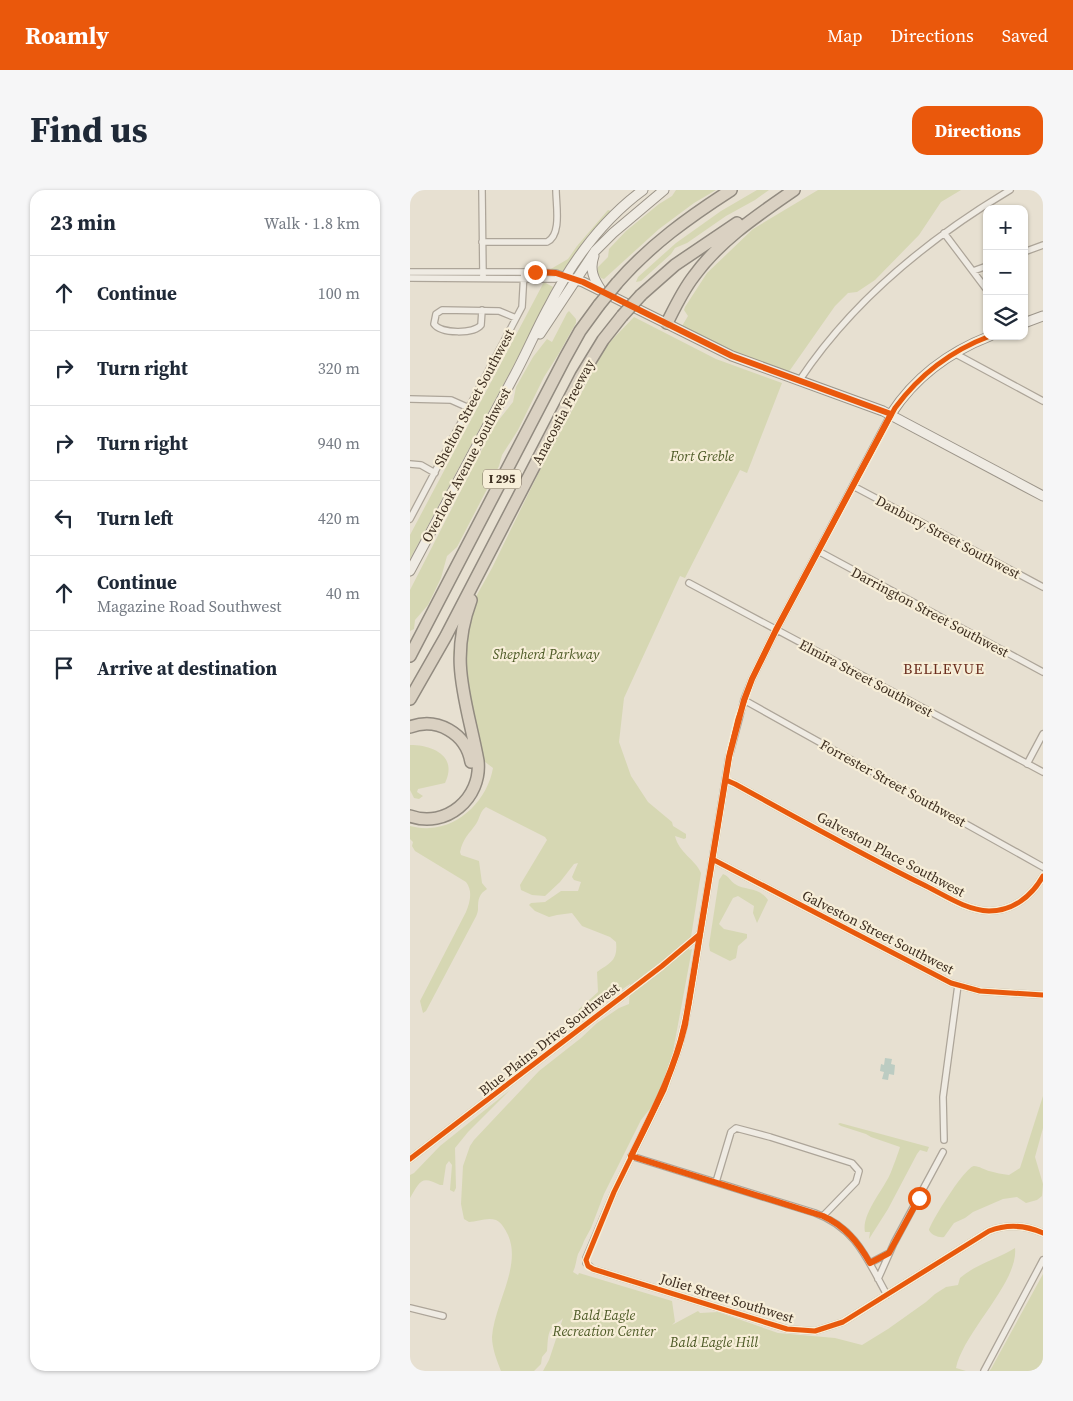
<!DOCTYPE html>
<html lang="en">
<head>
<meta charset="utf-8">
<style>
  :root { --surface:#fff; --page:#f6f6f7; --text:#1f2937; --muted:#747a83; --line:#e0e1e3; --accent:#ea580c }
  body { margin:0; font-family:"Source Serif 4",serif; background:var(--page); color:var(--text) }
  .controls { position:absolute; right:15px; top:15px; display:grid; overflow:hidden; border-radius:10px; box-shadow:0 1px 4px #0004 }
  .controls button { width:45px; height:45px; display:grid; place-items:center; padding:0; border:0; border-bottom:1px solid var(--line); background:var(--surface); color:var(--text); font:25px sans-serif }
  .stop { position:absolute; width:15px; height:15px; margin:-11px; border:4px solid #ea580c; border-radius:50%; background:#fff }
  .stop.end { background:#ea580c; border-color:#fff; box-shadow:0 1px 5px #0008 }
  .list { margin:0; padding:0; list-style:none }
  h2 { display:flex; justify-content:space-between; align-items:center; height:65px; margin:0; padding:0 20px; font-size:21px }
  h2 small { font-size:16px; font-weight:400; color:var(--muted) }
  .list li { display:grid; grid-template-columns:32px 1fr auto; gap:15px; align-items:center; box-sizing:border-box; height:75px; padding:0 20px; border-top:1px solid var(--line) }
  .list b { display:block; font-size:19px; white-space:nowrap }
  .list p { margin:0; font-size:16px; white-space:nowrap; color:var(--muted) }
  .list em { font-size:16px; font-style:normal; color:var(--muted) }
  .icon { flex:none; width:28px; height:28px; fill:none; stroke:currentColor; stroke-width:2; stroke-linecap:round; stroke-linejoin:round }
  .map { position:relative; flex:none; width:633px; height:1181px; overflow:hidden; border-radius:15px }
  header { display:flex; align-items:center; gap:30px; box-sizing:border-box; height:70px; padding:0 25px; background:var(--accent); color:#fff }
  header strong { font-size:24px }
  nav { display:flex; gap:28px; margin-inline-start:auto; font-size:18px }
  .intro { display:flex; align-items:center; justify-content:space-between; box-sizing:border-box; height:120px; padding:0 30px }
  h1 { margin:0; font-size:35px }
  .button { padding:12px 22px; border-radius:15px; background:var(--accent); color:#fff; font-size:18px; font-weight:700 }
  main { display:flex; gap:30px; padding:0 30px }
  aside { flex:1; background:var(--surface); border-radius:15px; box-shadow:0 1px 4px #0004 }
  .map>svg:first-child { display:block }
</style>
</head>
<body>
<header>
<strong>Roamly</strong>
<nav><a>Map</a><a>Directions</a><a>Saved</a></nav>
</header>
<div class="intro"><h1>Find us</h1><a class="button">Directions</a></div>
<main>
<aside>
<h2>23 min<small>Walk · 1.8 km</small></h2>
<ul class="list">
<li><svg class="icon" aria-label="ahead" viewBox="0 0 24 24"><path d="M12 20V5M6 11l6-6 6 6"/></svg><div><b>Continue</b></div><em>100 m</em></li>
<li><svg class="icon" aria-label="right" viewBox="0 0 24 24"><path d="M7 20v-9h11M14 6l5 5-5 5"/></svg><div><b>Turn right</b></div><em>320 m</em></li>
<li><svg class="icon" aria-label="right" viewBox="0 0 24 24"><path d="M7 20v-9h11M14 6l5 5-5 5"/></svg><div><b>Turn right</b></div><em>940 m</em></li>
<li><svg class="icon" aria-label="left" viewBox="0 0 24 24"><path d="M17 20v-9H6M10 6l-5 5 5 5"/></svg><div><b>Turn left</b></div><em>420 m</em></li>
<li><svg class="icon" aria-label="ahead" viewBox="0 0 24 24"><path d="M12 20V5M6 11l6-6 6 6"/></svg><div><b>Continue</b><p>Magazine Road Southwest</p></div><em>40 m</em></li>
<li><svg class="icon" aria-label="arrive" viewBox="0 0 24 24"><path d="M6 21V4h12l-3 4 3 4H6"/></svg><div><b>Arrive at destination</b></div></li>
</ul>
</aside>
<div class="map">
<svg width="633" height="1181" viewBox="0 0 633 1181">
  <rect width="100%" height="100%" fill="#e7e0d1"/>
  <path fill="#d6d7b3" d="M266,0h40l-22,13 -35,26 -55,50 -3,-1 -4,-6 1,-5 10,-10 1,-8 17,-18 33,-27 13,-8z
    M347,0h12l-14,10 -29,16 -39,27 -12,5 -4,6 -30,27 -5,1 2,-5 38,-34 45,-32z
    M408,0h143l-20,12 -22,33 -44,45 -18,12 -9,1 -13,13 -47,67 -32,-11 -74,-36 6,-10 -4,-6 1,-3 22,-34 46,-44z
    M198,20l3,1 -23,24 -25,36 -14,-1 19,-11 9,-13z
    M134,92l9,5 -35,70 -108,202v-24z
    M159,121l7,8v4l-18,32 -14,22 -26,53 -16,25 -3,11 -42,81 -10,9 -6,22 -13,27 -13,15 -1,9 -4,2v-41l81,-158 7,-11 15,-19 3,-15 17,-30 14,-18 5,3 15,-29z
    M224,127l82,42 66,24 -35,90 -7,-3 -55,108 -5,-2 -56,122 -5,44 12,34 17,26 24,20 1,4 13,8v4l-2,1 -9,-3c4,17 20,23 26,37l-12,77 3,-1 -26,140 -25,31 -37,74 -13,34 -7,13c-2,6 -4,9 -6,13 -2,6 -2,12 -5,18l5,3 1,-2 93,28 3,21 -3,3 26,-14 2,2 18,-1 60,21 57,5 27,7 26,-16 38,-27 9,-8 11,-7 12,-2 2,-7c16,-14 38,-19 55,-30 4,34 -51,83 -59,120l10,3h-423l6,-11 14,-42c-3,4 -6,4 -10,8 -6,7 -5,16 -6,25l-5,6 -1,7 -7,7h-33c-4,-10 -9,-23 -9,-34 2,-32 30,-71 16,-102 -3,-6 -6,-12 -12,-15 -9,-3 -19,2 -27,2l-5,-3 -3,-15 2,-38 7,-20 4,-6 65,-69 42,-33 16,-15 22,-15 10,-4 1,-20 -45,31h-5l-2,-2 1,-4 19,-17 -1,-20c13,-9 21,-11 19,-30l-6,-5 -28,-11 -10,-13 -15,2 -8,2 -14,-6 -6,-6 2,-2 14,-1 16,-11h17l3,-9 -7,-2 -2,-3 6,-14 -4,1 -14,18 -15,14 -13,-1 -11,-5 -1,-5 27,-45 -2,-3 -59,-30c-6,4 -6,11 -10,17 -7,10 -13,14 -16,28l1,3 18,6 3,22 5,6c-8,5 -9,10 -9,20 0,5 -4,11 -6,15l-46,87 -3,2 -3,-12 46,-89c4,-10 7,-21 0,-30l-51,-31 -3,-5 1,-4 -3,-3v-13c6,1 13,3 19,2 32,-1 59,-30 64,-60l-17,-13 -23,-102 6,-26 33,-59 47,-96 68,-127z
    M0,555c23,0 48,11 35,38l-27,6 -1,3 6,4 -4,3 -5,-1 -4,-8z
    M313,684c6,2 7,7 12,10 10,7 23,2 33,16l-11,23 -4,-10 1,-7 -16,-10 -5,2 -14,26 5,5 23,5v4l-9,8 -2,12 -6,3 -20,-10 -1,-6 10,-65z
    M100,900l-42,42 -13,16 1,40 -2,4 -4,-2 2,-25 -3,-4 -3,4 -3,20h-3c-19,-10 -20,-4 -30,13v-23l4,-2 26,-27z
    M633,906v32l-8,29 8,27 -1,12 -5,4 -11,3 -9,-6 -14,2 -30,13 -8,6 -11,5 -10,14c-5,1 -13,-2 -15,-7 3,-10 36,-63 45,-64 5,0 11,4 15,5 7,2 13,3 20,4l11,-7z
    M430,933l89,24 -2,5 -7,-2 -3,4 -29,55 -19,30 1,-7h-5c-4,-18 20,-44 26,-60 2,-5 8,-21 9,-25l-29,-10 -5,-3 -25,-8 -3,-2z
    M633,1084v97h-54l2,-2z"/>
  <path fill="#bcccc2" d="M475,868l7,1 -1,5 4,1 -1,10 -5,-1 -1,6 -6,-1 2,-7 -4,-1 1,-7 3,1z"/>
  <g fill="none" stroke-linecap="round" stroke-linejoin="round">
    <g stroke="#ada599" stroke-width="8">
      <path id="street" d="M72,0l1,85
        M534,43l43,57
        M72,52h65c15,-7 9,-37 9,-52
        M614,62l19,-7
        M563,81l14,-5
        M0,82h114l32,1 11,4
        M0,88l145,1 10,-2
        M72,120l-1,15c-7,9 -40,9 -47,-1l2,-10 6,-4 57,1 17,7
        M544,163l89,48
        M389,191c53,-80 129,-142 211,-191
        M0,209l41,1 18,8
        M481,224l-115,216 -24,49 -8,21 -15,57 -40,247 -10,43 -15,43 -50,102 -28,66v5l7,6 194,60 28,2 28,-9 146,-91c18,-7 36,-6 54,2
        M0,274l11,1 14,8
        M443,296l190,101
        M0,329l112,-212 2,-35
        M408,361l225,121
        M279,393l354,189
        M334,510l299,167
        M617,574l16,-30
        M316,590l9,4c62,34 124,69 187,100 21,10 43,26 67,27 24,0 43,-15 54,-35
        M302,669l239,124 29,8 63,4
        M534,950l-1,-43 15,-112
        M221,966l184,57c41,15 52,46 72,82
        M0,969l252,-193 38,-32
        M306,992l15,-50 5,-4 34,9 82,26 7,8 -3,11 -33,34
        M460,1073l19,-10
        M468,1089l16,-36 49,-91
        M0,1118l33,8
        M574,1181l59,-111"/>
    </g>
    <g stroke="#9c958a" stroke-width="11">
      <path id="secondary" d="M184,66c-5,14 0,23 7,34
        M157,87l16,5 149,74 151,55 160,85
        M614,133l19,-7
        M130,144l55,-83 18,-18 51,-43
        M481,224c24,-37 58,-62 99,-78
        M0,381c35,-65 69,-130 104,-195 12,-22 22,-46 34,-68 23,-45 54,-88 95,-118"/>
    </g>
    <g stroke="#928b80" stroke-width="14">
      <path id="highway" d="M207,93c33,-38 72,-66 114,-93
        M231,105l34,-30 62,-42
        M257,133c8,-16 16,-33 27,-47 26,-36 64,-61 100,-86
        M0,466l155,-298 15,-27 19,-26
        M0,509l36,-63 135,-260 22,-36 19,-24
        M0,537c27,-10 56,6 61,35
        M0,626c36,13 72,-18 68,-55 -11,-60 -30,-99 -7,-161"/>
    </g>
    <use href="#street" stroke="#efebe3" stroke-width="5.5"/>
    <use href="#secondary" stroke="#efebe3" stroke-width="9"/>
    <use href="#highway" stroke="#dad1c2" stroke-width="11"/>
    <g stroke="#928b80" stroke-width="14" stroke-linecap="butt">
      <path id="highway-bridge" d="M189,115l18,-22
        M212,126l19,-21"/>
    </g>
    <use href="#highway-bridge" stroke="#dad1c2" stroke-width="11"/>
    <g stroke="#f7eed8" stroke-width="8">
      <path id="cycleway" d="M580,146c-40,15 -70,38 -95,72l-119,222 -24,49 -14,40 -8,33 -41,252 -10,43 -15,43 -50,102 -28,68 2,6 5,3 194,60 28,2 28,-9 146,-91c18,-7 36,-6 54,2
        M316,590l9,4c62,34 124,69 187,100 21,10 43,26 67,27 24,0 43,-15 54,-35
        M302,669l239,124 29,8 63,4
        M0,969l252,-193 38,-32"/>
    </g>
    <use href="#cycleway" stroke="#e8590c" stroke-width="5"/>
  </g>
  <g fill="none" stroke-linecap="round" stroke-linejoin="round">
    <path stroke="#ea580c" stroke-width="6" d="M125,82l21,1 27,9 149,74 159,58 -115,216 -24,49 -8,21 -15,57 -44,268c-12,49 -32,86 -54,131l192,60c22,10 35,26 47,47l19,-10 30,-55"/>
  </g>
  <g text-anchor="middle" stroke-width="4.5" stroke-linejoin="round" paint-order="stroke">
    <rect fill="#f7eed8" stroke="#756857" stroke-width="1" x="73" y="279.5" width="38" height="19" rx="4"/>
    <g font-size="12" font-weight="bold" fill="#3d2e20">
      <text x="92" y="293">I 295</text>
    </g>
    <g font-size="14" fill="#3d2e20" stroke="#f7eed8">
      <text transform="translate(64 208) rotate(-62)" y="5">Shelton Street Southwest</text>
      <text transform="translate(153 222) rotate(-62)" y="5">Anacostia Freeway</text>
      <text transform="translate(56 275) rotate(-62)" y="5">Overlook Avenue Southwest</text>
      <text transform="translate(538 347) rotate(28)" y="5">Danbury Street Southwest</text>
      <text transform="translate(520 422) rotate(28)" y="5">Darrington Street Southwest</text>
      <text transform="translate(456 488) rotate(28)" y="5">Elmira Street Southwest</text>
      <text transform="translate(483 593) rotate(29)" y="5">Forrester Street Southwest</text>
      <text transform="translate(481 664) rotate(28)" y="5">Galveston Place Southwest</text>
      <text transform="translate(468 742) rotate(27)" y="5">Galveston Street Southwest</text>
      <text transform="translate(139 849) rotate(-38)" y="5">Blue Plains Drive Southwest</text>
      <text transform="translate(317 1108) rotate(17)" y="5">Joliet Street Southwest</text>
    </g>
    <g font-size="14" font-style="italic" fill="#4d5a26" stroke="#f7eed8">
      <text x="292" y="271">Fort Greble</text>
      <text x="136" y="469">Shepherd Parkway</text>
      <text x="194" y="1130">Bald Eagle<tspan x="194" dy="16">Recreation Center</tspan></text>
      <text x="304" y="1157">Bald Eagle Hill</text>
    </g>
    <g font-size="15" letter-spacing="1" fill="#6b2e1e" stroke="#f7eed8">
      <text x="534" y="484">BELLEVUE</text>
    </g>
  </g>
</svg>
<div class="controls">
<button>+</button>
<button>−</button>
<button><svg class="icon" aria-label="layers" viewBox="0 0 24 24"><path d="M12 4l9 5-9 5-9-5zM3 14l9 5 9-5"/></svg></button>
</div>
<div class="stop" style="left:509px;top:1008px"></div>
<div class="stop end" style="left:125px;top:82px"></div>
</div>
</main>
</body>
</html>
